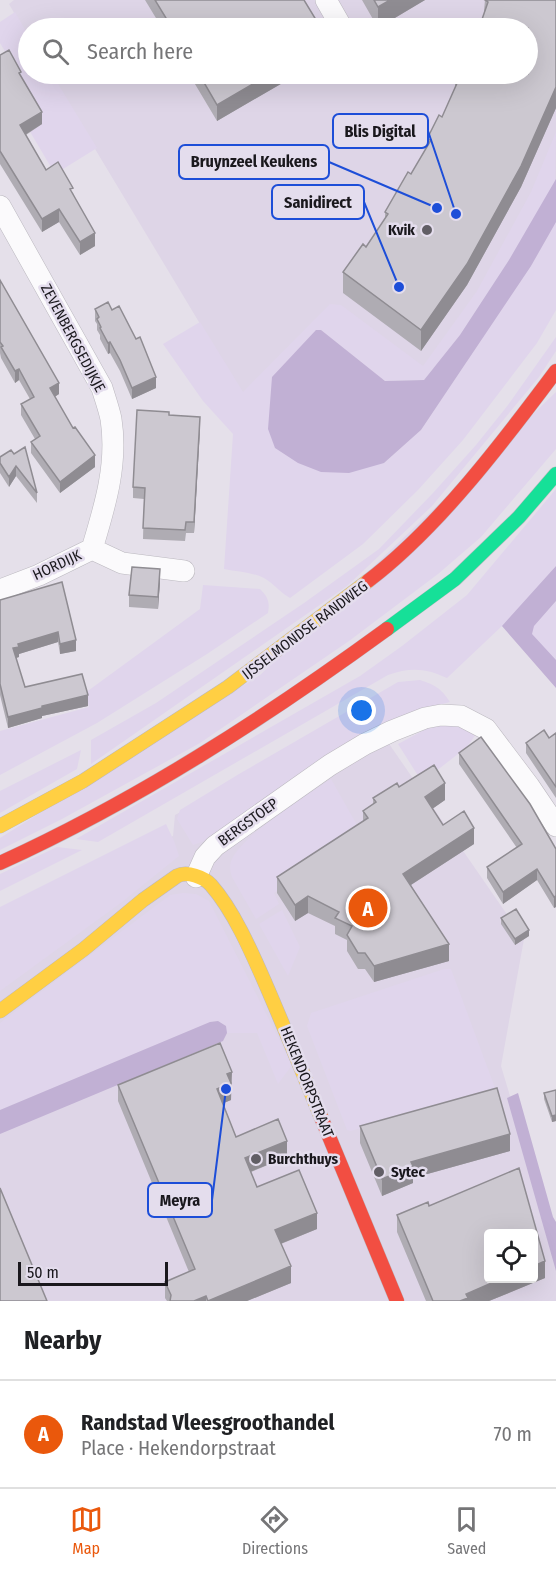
<!DOCTYPE html>
<html lang="en">
<head>
<meta charset="utf-8">
<style>
  :root { --surface:#fff; --page:#f6f6f6; --text:#202124; --muted:#757577; --line:#e0e0e0; --accent:#ea580c }
  body { margin:0; font-family:"Fira Sans Condensed",sans-serif; background:var(--page); color:var(--text) }
  .controls { position:absolute; right:18px; bottom:18px; display:grid; overflow:hidden; border-radius:6px; box-shadow:0 6px 24px #0002 }
  .controls button { width:54px; height:54px; display:grid; place-items:center; padding:0; border:0; border-bottom:2px solid var(--line); background:var(--surface); color:var(--text); font:30px sans-serif }
  .scale { position:absolute; left:18px; bottom:15px; width:150px; box-sizing:border-box; padding-left:6px; border:3px solid #1a181d; border-top:0; font-size:16px; line-height:21px; white-space:nowrap; color:#1a181d; -webkit-text-stroke:4px #e4dded; paint-order:stroke }
  .you { position:absolute; left:362px; top:711px; width:21px; height:21px; margin:-15px; border:4px solid #fff; border-radius:50%; background:#1a73e8; box-shadow:0 0 0 9px #1a73e833 }
  .badge { display:grid; place-items:center; width:39px; height:39px; border-radius:50%; background:var(--accent); color:#fff; font-size:20px; font-weight:700 }
  .pin { position:absolute; translate:-50% -50%; border:3px solid #fff; box-shadow:0 2px 6px #0006 }
  .list { margin:0; padding:0; list-style:none }
  h2 { display:flex; justify-content:space-between; align-items:center; height:78px; margin:0; padding:0 24px; font-size:26px }
  h2 small { font-size:20px; font-weight:400; color:var(--muted) }
  .list li { display:grid; grid-template-columns:39px 1fr auto; gap:18px; align-items:center; box-sizing:border-box; height:108px; padding:0 24px; border-top:2px solid var(--line) }
  .list b { display:block; font-size:22px; white-space:nowrap }
  .list p { margin:0; font-size:20px; white-space:nowrap; color:var(--muted) }
  .list em { font-size:20px; font-style:normal; color:var(--muted) }
  .icon { flex:none; width:33px; height:33px; fill:none; stroke:currentColor; stroke-width:2; stroke-linecap:round; stroke-linejoin:round }
  .map { position:relative; flex:none; width:556px; height:1301px; overflow:hidden }
  .search { position:absolute; background:var(--surface); box-shadow:0 6px 24px #0002; left:18px; right:18px; top:18px; height:66px; display:flex; align-items:center; gap:15px; box-sizing:border-box; padding:0 21px; border-radius:33px; color:var(--muted); font-size:22px }
  .sheet { height:186px; background:var(--surface) }
  nav { display:flex; justify-content:space-around; align-items:center; box-sizing:border-box; height:84px; border-top:2px solid var(--line); background:var(--surface); font-size:16px; color:var(--muted) }
  nav a { display:grid; justify-items:center; gap:3px }
  nav .on { color:var(--accent) }
  .map>svg:first-child { display:block }
</style>
</head>
<body>
<div class="map">
<svg width="556" height="1301" viewBox="0 0 556 1301">
  <rect width="100%" height="100%" fill="#e5e0ea"/>
  <path fill="#ded5e7" fill-rule="evenodd" d="M14,0h542v257l-52,96 -254,54 -200,-333h478v-46h-500v9l-19,-33z
    M367,712l157,227 -23,127 55,184v51h-556v-386l173,-79 2,-21zM488,1234h46v44h-46z"/>
  <path fill="#e0d5ec" d="M15,12l13,23v39h24l45,74 -42,26 -36,-61 17,-10 -36,-60v-21z
    M556,132l-1,51 -46,77 -49,75 -36,45 -39,1 -64,-51h-6l69,133 37,-33 110,-164 25,-44v88l-19,33 -74,97 -45,50 -55,54 -73,54c-9,-5 -14,-12 -23,-18 -12,-8 -29,-8 -43,-11l9,-135 -30,-33 -40,-57 37,-22 43,70 87,-88 11,1 82,61 54,-75 54,-99z
    M556,337v14l-17,26 -107,129 -85,80 -256,178v-24l65,-37 148,-100 75,-54 54,-56 43,-48 32,-40z
    M556,392v57l-75,88 -43,37 -89,67 -149,102 -138,76 -62,31v-12l260,-163z
    M556,489v77l-53,60h30l23,-25v86l-54,-61 -55,52c-21,-10 -37,-11 -59,-3l-290,167 -22,-3 284,-163 42,-30 65,-51z
    M203,585l57,4c8,8 10,13 8,24l-61,41 -110,69 -97,52v-44l89,-24 -4,-14 115,-84z
    M420,680c15,5 21,8 30,22l-19,5 -112,53 -117,82 -9,3 -16,-26 3,-9 59,-36 159,-92z
    M444,725h12l20,9 -9,13 -45,35 -24,-38 28,-15z
    M81,750l-4,19 -77,44v-22z
    M331,779l31,55 -88,59 5,11 -23,15 -24,-42c-2,-6 -3,-12 0,-18 13,-26 74,-63 99,-80z
    M166,824l8,17 5,15 -57,46 -122,89v-84z
    M57,847l25,3 -82,41v-17z
    M183,893l13,1 13,7 83,164 -14,19 -21,-51h-30l-2,-7 -7,-5 -8,1 -210,88v-87l170,-128z
    M282,910l18,37 -12,29 -29,-52z
    M444,969h7l44,119 -144,43 -4,-1 -40,-104 4,-13z"/>
  <path fill="#c1b0d4" d="M556,179v43l-25,44 -110,164 -37,33 -35,10 -28,-1 -23,-9 -23,-15 -7,-19 4,-52 44,-47h5l64,51 39,-1 36,-45 49,-75z
    M556,566v35l-22,25 -2,8 24,26v28l-54,-62z
    M218,1021l8,5 1,7 -4,8 -223,93v-24l210,-88z
    M518,1093l35,124 3,5v49l-49,-173z"/>
  <g fill="none" stroke-linecap="round" stroke-linejoin="round">
    <g stroke="#bbb8bf" stroke-width="22">
      <path id="street" d="M326,0l16,28
        M0,206l102,182c3,10 7,21 9,31 7,45 -6,87 -19,130
        M92,549l30,14 62,8
        M0,590l39,-15 53,-26
        M196,877l9,-20 10,-11 115,-81 35,-21 27,-13 33,-13 16,-3 20,1 25,13 43,57 27,40"/>
    </g>
    <g stroke="#bbb8bf" stroke-width="15">
      <path id="fast" d="M387,629l68,-50 64,-62 37,-43"/>
    </g>
    <g stroke="#bbb8bf" stroke-width="15">
      <path id="slow" d="M0,826l83,-45 145,-94 140,-106
        M0,1011l84,-62 59,-49 34,-24c10,-5 27,1 34,9 23,26 41,68 55,100 19,44 37,88 55,132"/>
    </g>
    <g stroke="#bbb8bf" stroke-width="15">
      <path id="jam" d="M368,581c70,-53 135,-139 188,-210
        M0,863c138,-63 265,-145 387,-234
        M321,1117l76,184"/>
    </g>
    <use href="#street" stroke="#fbfafc" stroke-width="21"/>
    <use href="#fast" stroke="#16e098" stroke-width="14"/>
    <use href="#slow" stroke="#ffcf43" stroke-width="14"/>
    <use href="#jam" stroke="#f24e42" stroke-width="14"/>
  </g>
  <path fill="#afacb3" d="M145,0h159l17,28h-159z
    M362,0h63l-47,28z
    M485,0h71v108l-35,79 -54,98 -46,66 -78,-58v-21l23,-25 19,-28v-7l26,-38 16,-27v-8l15,-22 13,-29v-8l73,-6 -44,-63z
    M0,55l21,22 21,47 -16,11 20,35 27,23 22,53 -15,9 -21,-33 -17,10 -42,-68z
    M189,74h109l-81,47z
    M0,280l59,114 -5,3 41,70 -35,26 -29,-40v-11l4,-3 -14,-24v-11l9,-5 -11,-19 -4,3 -14,-25 -1,-5z
    M95,309l61,79 -24,11 -12,-28 -10,-18 -2,1 -8,-15v-4l-3,-5v-6l-2,-3z
    M169,415l31,13 -6,105h-8l-1,8 -42,-2 1,-40 -11,-1v-11z
    M11,450l26,43v10l-21,-27 -7,11 -9,-14v-16z
    M160,581l-2,28 -29,-2v-12z
    M62,582l14,69 -16,3 -2,-12 -39,12v3l-3,1 9,29 63,19 -46,10v2l-34,10 -8,-33v-95z
    M556,733v65l-30,-45v-10l23,-5z
    M459,753l97,96v58l-2,1 -17,-28 -34,24 -16,-26v-11l30,-19 -58,-84z
    M399,787l46,13 -13,9 11,16 31,19 -63,41 38,76 -75,21 -9,-13h-7l-11,-18v-11l-12,-6v-8l-27,-13 -13,8 -18,-28v-16l86,-55v-11l10,-7v-6z
    M501,918l28,18 -14,9 -14,-21z
    M118,1085l114,4h-1v11l-8,3 13,34 51,20 -36,15 6,15 60,42 -36,15 10,39 -44,18h-80l-2,-3v-16l24,-10 -71,-171z
    M556,1090v31l-4,1 -8,-23v-6z
    M360,1126l150,25 -97,27v5l-31,13 -22,-53z
    M429,1206l116,72 -56,23h-63l-29,-69v-17z"/>
  <path fill="#8f8c92" d="M390,0h35l-47,28v-21z
    M270,74h28l-81,47v-16z
    M556,87v21l-35,79 -54,98 -46,66v-21z
    M42,112v12l-22,14v-13z
    M59,209v13l-17,10v-13z
    M95,233v13l-15,9v-13z
    M110,342v11l-2,1v-11z
    M19,369v11l-4,3v-12z
    M156,377v11l-24,11v-11z
    M59,383v11l-9,6v-12z
    M200,417v11l-6,105v-11z
    M95,455v12l-35,26v-11z
    M16,466v10l-7,11v-10z
    M160,569v12l-2,28v-12z
    M58,632v10l-39,12v3l-6,2v-11l5,-4z
    M76,640v11l-16,3v-10z
    M88,695v11l-46,10v2l-34,10v-11l34,-11z
    M445,783v17l-20,14v-17z
    M474,828v16l-71,46v-16z
    M537,869v11l-34,24v-12z
    M308,896v17l-13,8v-16z
    M556,896v11l-2,1v-11z
    M529,930v6l-14,9v-6z
    M449,944v17l-75,21v-16z
    M232,1072l-1,28 -14,6v-17l10,-15z
    M556,1115v6l-4,1v-6z
    M510,1134v17l-97,27v5l-31,13v-17l29,-17z
    M287,1141v16l-42,17v-16z
    M317,1213v16l-42,17v-16z
    M545,1261v17l-56,23h-29l6,-7 37,-16h31v-12z
    M291,1266v17l-44,18h-39z
    M206,1296v5h-12z"/>
  <path fill="#ccc8d0" stroke="#8f8c92" stroke-width="1.5" d="M155,0h149l17,28h-149z
    M374,0h16l-12,7z
    M485,0h71v87l-35,79 -54,98 -46,66 -78,-58 20,-28 3,3 22,-33 -3,-2 23,-40 3,2 20,-34 -4,-1 12,-24 3,2 16,-36 -3,-1 2,-6h71v-46h-49l9,-26z
    M9,50l12,22 -2,1 23,39 -22,13 26,45 12,-8 15,26 -3,1 25,44 -15,9 -21,-33 -17,10 -42,-68v-96z
    M199,74h71l-53,31z
    M0,280l59,103 -9,5 23,40 2,-1 20,28 -35,27 -29,-40 9,-6 -19,-32 13,-7 -15,-28 -4,2 -14,-24 2,-1 -3,-4z
    M108,302l4,8 7,-4 17,33 4,-2 16,40 -24,11 -12,-28 -10,-18 -2,1 -8,-15 1,-1 -4,-8 2,-2 -4,-8z
    M137,410l32,2v3l31,2 -6,105h-8l-1,8 -42,-2 2,-40 -12,-1z
    M25,447l12,46 -21,-27 -7,11 -9,-14v-6l11,-7 3,4z
    M132,567l28,2 -2,28 -29,-2z
    M62,582l14,58 -16,4 -2,-12 -40,12 1,3 -6,1 12,39 57,-13 6,21 -46,11v2l-34,9 -8,-33v-84z
    M544,730l5,8 7,-5v54l-30,-44z
    M481,737l49,67 26,45v47l-2,1 -17,-28 -34,23 -16,-25 35,-23 -63,-91z
    M434,765l11,18 -20,14 18,28 21,-14 10,17 -71,46 46,70 -75,22 -9,-13h-7l-11,-18 5,-9 -17,-8 4,-6 -31,-16 -13,9 -18,-28 91,-59 -5,-7 13,-9 -3,-4 24,-15 2,4z
    M516,909l13,21 -14,9 -14,-21z
    M220,1043l12,29 -5,2 4,9 -14,6 19,48 42,-18 9,22 -42,17 12,29 42,-17 18,43 -42,17 16,36 -83,35 -2,-5 -12,5h-24l1,-6 -6,-13 30,-13 -77,-184z
    M497,1088l13,46 -99,28 2,4 -31,13 -22,-53z
    M556,1090v25l-4,1 -8,-23z
    M519,1168l26,93 -11,5v-33h-45v45h14l-37,16 2,4 -8,3h-27l-36,-86 31,-13 1,4z
    M0,1188l47,113h-47z"/>
  <g fill="#615e65" stroke="#e4dded" stroke-width="2">
    <circle cx="427" cy="230" r="6"/>
    <circle cx="256" cy="1159" r="6"/>
    <circle cx="379" cy="1172" r="6"/>
  </g>
  <g text-anchor="middle" stroke-width="5" stroke-linejoin="round" paint-order="stroke">
    <g font-size="15" font-weight="bold" fill="#1a181d" stroke="#e4dded" text-anchor="start">
      <text x="415" y="235" text-anchor="end">Kvik</text>
      <text x="268" y="1164">Burchthuys</text>
      <text x="391" y="1177">Sytec</text>
    </g>
    <g font-size="15" fill="#1a181d" stroke="#e4dded">
      <text transform="translate(73 338) rotate(62)" y="5">ZEVENBERGSEDIJKJE</text>
      <text transform="translate(57 565) rotate(-25)" y="5">HORDIJK</text>
      <text transform="translate(305 630) rotate(-37)" y="5">IJSSELMONDSE RANDWEG</text>
      <text transform="translate(248 822) rotate(-36)" y="5">BERGSTOEP</text>
      <text transform="translate(307 1082) rotate(68)" y="5">HEKENDORPSTRAAT</text>
    </g>
  </g>
  <path fill="none" stroke="#1d4ed8" stroke-width="2" d="M456 214L428 131M437 208L329 162M399 287L364 202M226 1089L212 1200"/>
  <g fill="#1d4ed8" stroke="#e4dded" stroke-width="2">
    <circle cx="456" cy="214" r="6"/>
    <circle cx="437" cy="208" r="6"/>
    <circle cx="399" cy="287" r="6"/>
    <circle cx="226" cy="1089" r="6"/>
  </g>
  <g fill="#e4dded" stroke="#1d4ed8" stroke-width="2">
    <rect x="333" y="114" width="95" height="34" rx="6"/>
    <rect x="179" y="145" width="150" height="34" rx="6"/>
    <rect x="272" y="185" width="92" height="34" rx="6"/>
    <rect x="148" y="1183" width="64" height="34" rx="6"/>
  </g>
  <g font-size="16" text-anchor="middle" font-weight="bold" fill="#1a181d">
    <text x="380" y="137">Blis Digital</text>
    <text x="254" y="167">Bruynzeel Keukens</text>
    <text x="318" y="208">Sanidirect</text>
    <text x="180" y="1206">Meyra</text>
  </g>
</svg>
<div class="controls">
<button><svg class="icon" aria-label="locate" viewBox="0 0 24 24"><circle cx="12" cy="12" r="6"/><path d="M12 2v4M12 18v4M2 12h4M18 12h4"/></svg></button>
</div>
<div class="scale">50 m</div>
<div class="you"></div>
<div class="pin badge" style="left:368px;top:908px">A</div>
<div class="search"><svg class="icon" aria-label="search" viewBox="0 0 24 24"><circle cx="10" cy="10" r="6"/><path d="M15 15l6 6"/></svg>Search here</div>
</div>
<section class="sheet">
<h2>Nearby<small></small></h2>
<ul class="list">
<li><span class="badge">A</span><div><b>Randstad Vleesgroothandel</b><p>Place · Hekendorpstraat</p></div><em>70 m</em></li>
</ul>
</section>
<nav>
<a class="on"><svg class="icon" aria-label="map" viewBox="0 0 24 24"><path d="M3 6l6-2 6 2 6-2v14l-6 2-6-2-6 2zM9 4v14M15 6v14"/></svg>Map</a>
<a><svg class="icon" aria-label="directions" viewBox="0 0 24 24"><path d="M12 3l9 9-9 9-9-9zM9 14v-3h6M13 9l2 2-2 2"/></svg>Directions</a>
<a><svg class="icon" aria-label="saved" viewBox="0 0 24 24"><path d="M7 4h10v16l-5-4-5 4z"/></svg>Saved</a>
</nav>
</body>
</html>
